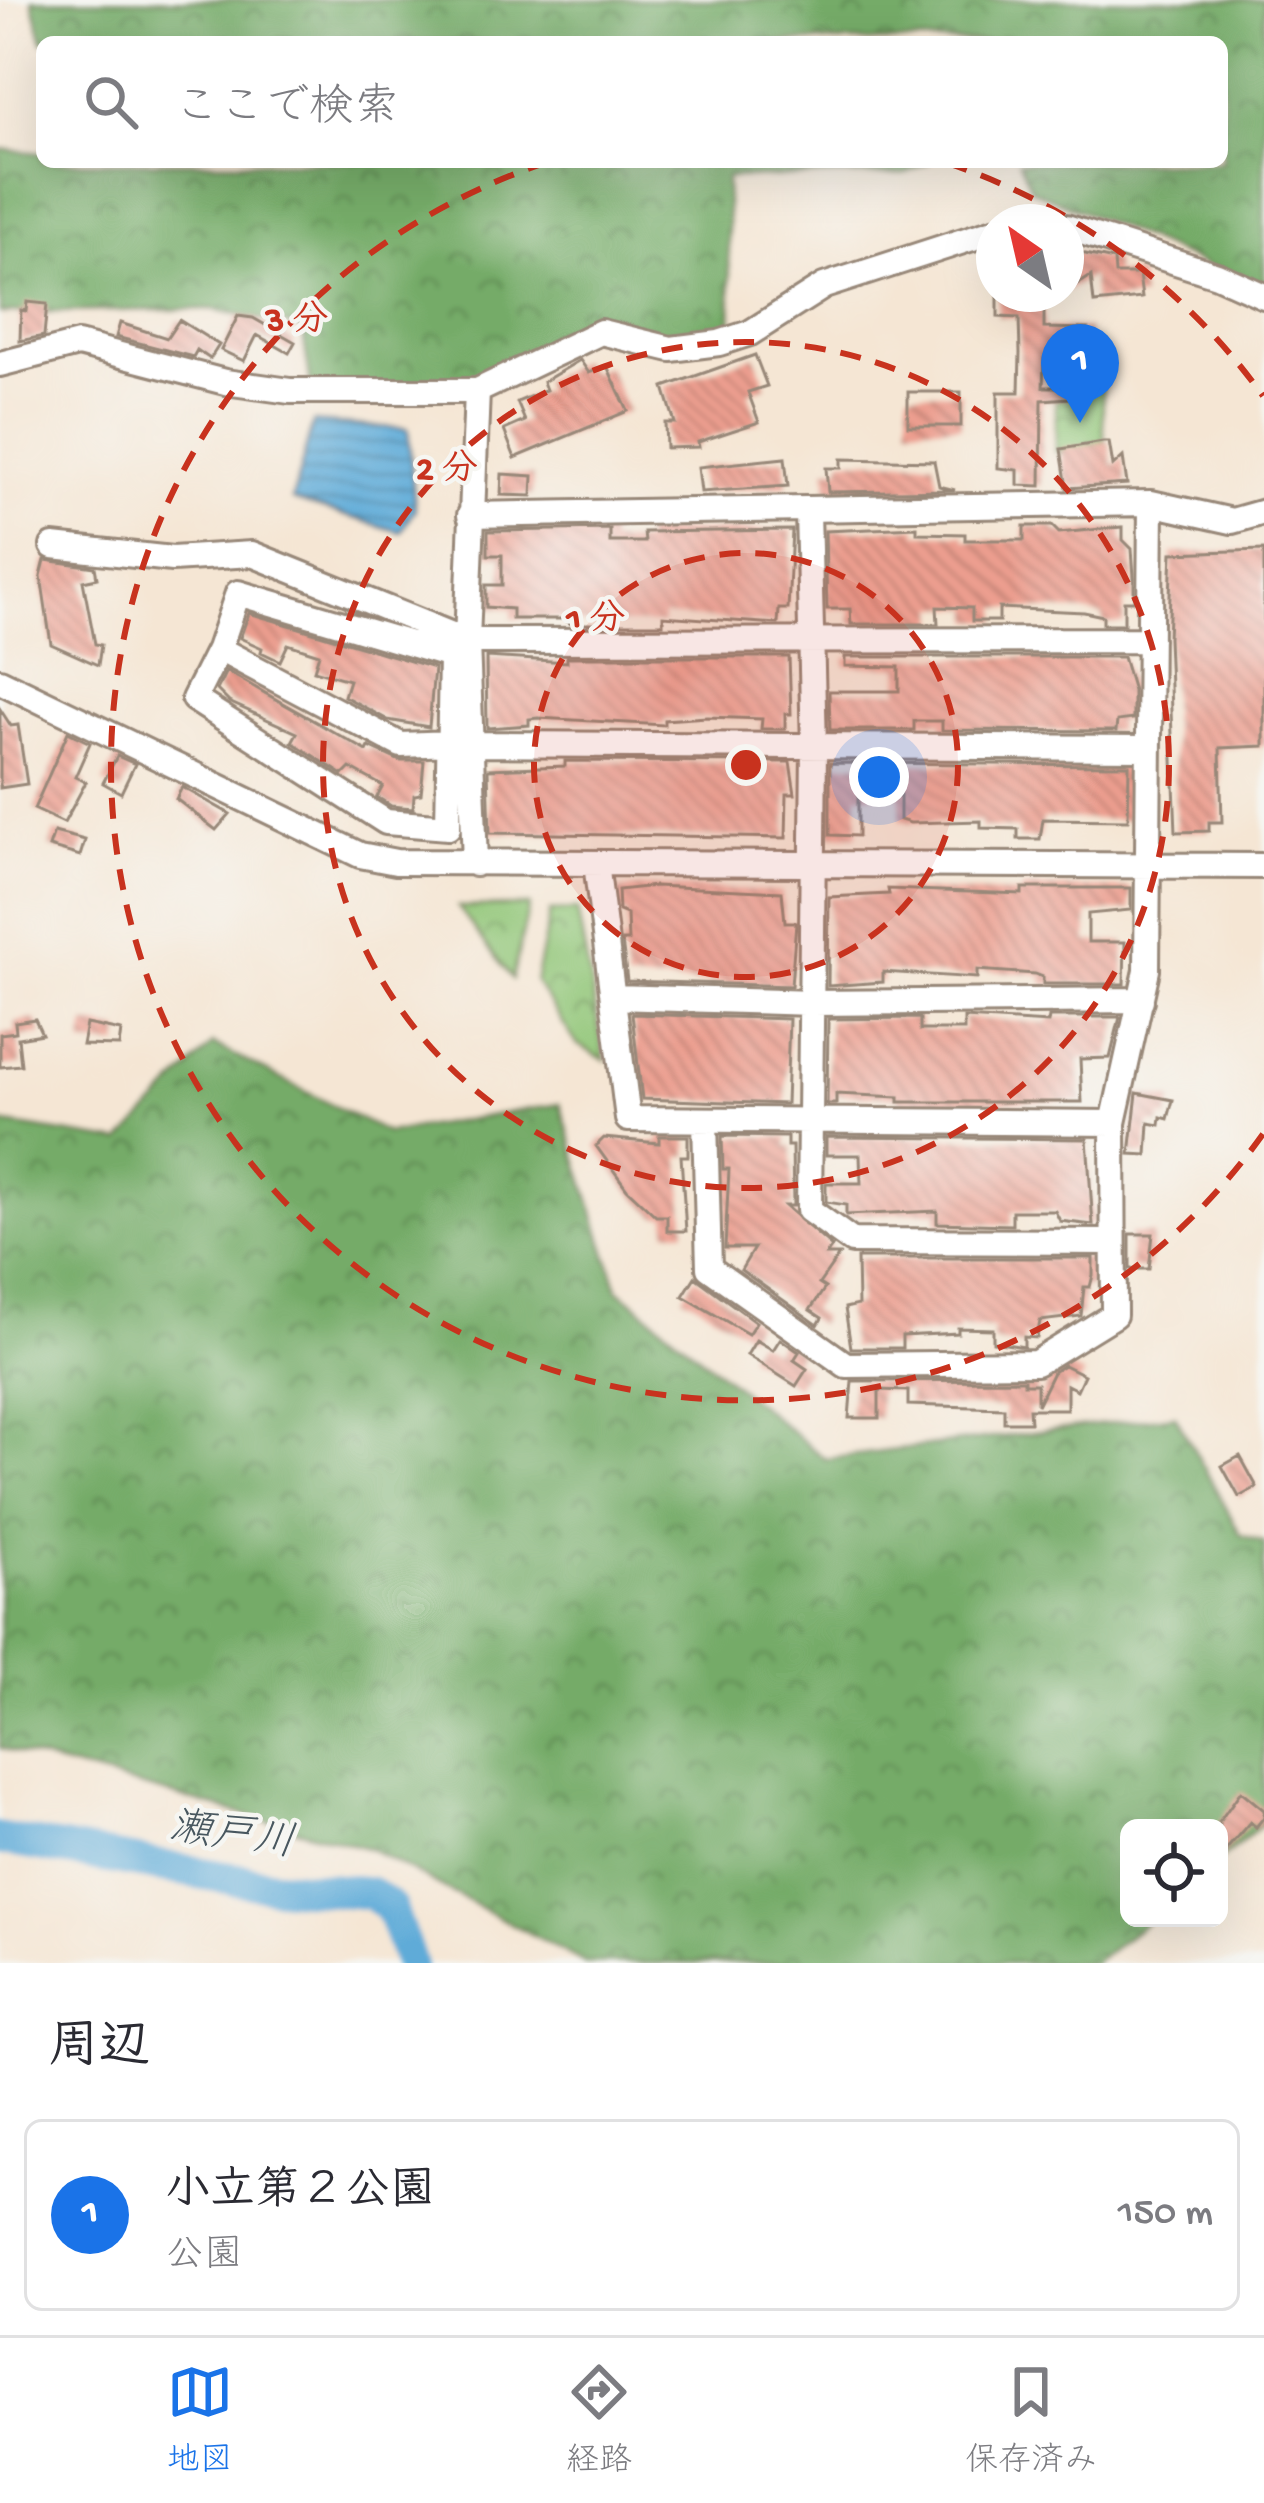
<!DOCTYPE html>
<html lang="ja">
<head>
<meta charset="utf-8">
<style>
  :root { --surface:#fff; --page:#f2f2f3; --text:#2b2b33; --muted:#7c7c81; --line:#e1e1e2; --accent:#1a73e8 }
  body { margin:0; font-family:"Gochi Hand","Klee One",sans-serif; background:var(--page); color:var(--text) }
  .controls { position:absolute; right:36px; bottom:36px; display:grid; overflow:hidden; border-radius:18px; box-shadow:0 12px 48px #0002 }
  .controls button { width:108px; height:108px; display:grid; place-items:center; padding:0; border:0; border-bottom:3px solid var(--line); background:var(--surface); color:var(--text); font:60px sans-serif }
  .compass { position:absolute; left:976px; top:204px; width:108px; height:108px; border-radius:50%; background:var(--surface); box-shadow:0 12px 48px #0002; rotate:326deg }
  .you { position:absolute; left:879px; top:777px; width:42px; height:42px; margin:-30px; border:9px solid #fff; border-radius:50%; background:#1a73e8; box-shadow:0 0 0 18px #1a73e833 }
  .badge { display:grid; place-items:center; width:78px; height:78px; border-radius:50%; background:var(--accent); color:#fff; font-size:39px; font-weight:700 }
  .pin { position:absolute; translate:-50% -99px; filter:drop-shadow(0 3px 6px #0008) }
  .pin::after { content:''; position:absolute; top:63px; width:42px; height:36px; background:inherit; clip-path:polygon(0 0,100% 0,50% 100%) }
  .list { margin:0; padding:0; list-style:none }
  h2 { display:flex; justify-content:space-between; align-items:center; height:156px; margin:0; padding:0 48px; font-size:51px }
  h2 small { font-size:39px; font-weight:400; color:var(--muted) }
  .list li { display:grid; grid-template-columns:78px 1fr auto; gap:36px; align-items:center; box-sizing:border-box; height:192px; margin:0 24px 24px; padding:0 24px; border:3px solid var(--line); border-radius:18px }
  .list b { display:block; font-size:45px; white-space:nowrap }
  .list p { margin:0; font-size:39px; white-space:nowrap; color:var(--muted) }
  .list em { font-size:39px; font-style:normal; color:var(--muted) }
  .icon { flex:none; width:66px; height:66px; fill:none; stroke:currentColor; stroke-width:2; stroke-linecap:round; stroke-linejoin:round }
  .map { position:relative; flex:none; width:1264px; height:1963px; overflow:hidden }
  .search { position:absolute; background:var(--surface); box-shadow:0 12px 48px #0002; left:36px; right:36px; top:36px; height:132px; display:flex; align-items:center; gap:30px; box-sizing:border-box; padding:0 42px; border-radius:18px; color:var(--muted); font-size:45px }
  .sheet { height:372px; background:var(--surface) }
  nav { display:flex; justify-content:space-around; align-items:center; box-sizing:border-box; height:168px; border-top:3px solid var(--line); background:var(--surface); font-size:33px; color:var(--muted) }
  nav a { display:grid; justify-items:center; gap:6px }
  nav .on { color:var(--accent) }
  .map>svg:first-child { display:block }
</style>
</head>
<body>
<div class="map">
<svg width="1264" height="1963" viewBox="0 0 1264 1963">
  <defs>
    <pattern id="forest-crowns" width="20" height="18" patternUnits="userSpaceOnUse" patternTransform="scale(3)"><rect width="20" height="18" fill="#75ab68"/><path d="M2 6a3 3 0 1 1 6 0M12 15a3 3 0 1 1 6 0" fill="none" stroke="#618b55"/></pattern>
    <pattern id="park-crowns" width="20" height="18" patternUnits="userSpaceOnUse" patternTransform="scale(3)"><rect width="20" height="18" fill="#92c678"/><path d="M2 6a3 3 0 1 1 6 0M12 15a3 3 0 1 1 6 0" fill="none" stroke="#78a162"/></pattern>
    <pattern id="water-rules" width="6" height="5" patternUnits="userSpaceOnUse" patternTransform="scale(3)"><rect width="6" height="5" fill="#5fabd8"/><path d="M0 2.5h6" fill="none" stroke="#508baf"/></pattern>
    <pattern id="building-back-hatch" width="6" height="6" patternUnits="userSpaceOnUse" patternTransform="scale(3)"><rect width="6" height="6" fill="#ec9e8f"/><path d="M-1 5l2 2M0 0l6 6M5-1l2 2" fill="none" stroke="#c08174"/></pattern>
  </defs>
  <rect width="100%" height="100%" fill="#f6f6f2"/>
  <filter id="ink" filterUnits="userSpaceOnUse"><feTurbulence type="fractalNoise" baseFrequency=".00833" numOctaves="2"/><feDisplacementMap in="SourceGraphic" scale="24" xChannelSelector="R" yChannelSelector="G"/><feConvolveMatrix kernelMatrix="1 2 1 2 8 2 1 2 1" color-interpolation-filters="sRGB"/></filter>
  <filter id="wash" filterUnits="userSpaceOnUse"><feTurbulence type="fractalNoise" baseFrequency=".004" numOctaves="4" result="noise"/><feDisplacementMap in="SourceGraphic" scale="48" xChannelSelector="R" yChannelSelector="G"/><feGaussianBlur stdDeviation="2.7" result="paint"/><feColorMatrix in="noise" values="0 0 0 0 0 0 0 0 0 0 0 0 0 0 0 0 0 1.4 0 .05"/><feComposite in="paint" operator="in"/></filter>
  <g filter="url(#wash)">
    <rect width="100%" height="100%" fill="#f5e6d4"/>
    <path fill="url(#forest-crowns)" stroke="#586a43" stroke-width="3" d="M32,0h1232v291l-233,-102 -12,-27h203v-120h-1179z
      M0,149l42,4v9h889l-27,12 -178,4 6,148 -57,21 -90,-14 -139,62 -135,-9 -9,-58 -90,-19 -212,4z
      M213,1044l174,89 173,-29 58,185 207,170 350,-44 66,120 23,7v280l-45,39v-33h-90v90h23l-59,45h-508l-215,-114 -370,-101v-625l121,19z"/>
    <path fill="url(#park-crowns)" stroke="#66784b" stroke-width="3" d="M1102,387l3,70 -49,-5v-57z
      M529,906l-17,73 -54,-72z
      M577,910l28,150 -28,-16 -42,-62 15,-70z"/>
    <path fill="url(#water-rules)" stroke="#4d6a7b" stroke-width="3" d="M313,422l95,7 7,80 -14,23 -109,-32z"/>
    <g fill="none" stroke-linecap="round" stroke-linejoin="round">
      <path stroke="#5fabd8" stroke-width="33" d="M0,1839l271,46 100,8 19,14 20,56"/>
    </g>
    <g id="blocks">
      <path fill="url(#building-back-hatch)" d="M1071,251l43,9 1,14h24l3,24 -48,5 -3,-27 -25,16z
        M998,294h64l-18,11v23l44,1 -1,31 -43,-1 -1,28h27v11l-28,2 -1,86 -23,-1v-15l-20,-2v-76h21l1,-39 -1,-35 -21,-1z
        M27,302l20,2 -3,32 -24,5 1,-31 5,1z
        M238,316l15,2 42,24 -6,11 -32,-18 -13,26 -23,-11z
        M179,320l40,25 -9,14 -13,-9 -4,7 -77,-20 4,-14 47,15z
        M755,355l12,31 -19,6 11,30 -61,20 1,5 -33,1 -1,-25h10l-11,-36z
        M580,360l9,13 18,-7 21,45 -113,47 -11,-28 21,-9 -8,-19 29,-12 -3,-8z
        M908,392h53v34h-53z
        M1103,442h6l4,24 10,-9 4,27 -60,4 -6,-39z
        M785,458l3,28 -87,6 -3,-25z
        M841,459l93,2 5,25 16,4 -127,2 -2,-24h15z
        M502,474l31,2 -1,20 -31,-1z
        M1024,526h28l7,7 64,-6v13l9,9 2,28v24h-10v23h-21v-8l-19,-4 -85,-4v13h-27v-13l-35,-1 1,17h-87l-1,-15h-23l-2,-78 92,-4v6l48,1v6h59z
        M610,529v13h35l-1,-10 148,-2 -4,79h-9l-1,15 -115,-8v8h-92l-8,-5h-51v-10l-26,-2v-22h16v-30h-14v-24z
        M1264,550v196l-44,2 2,74h-13v9l-33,1 -8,-194 4,-85z
        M45,560l50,7 2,11 -14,3 12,63 6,1 -3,20 -47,-21 -10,-68z
        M249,613l185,55 -5,59 -41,-7 -44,-24 5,-16 -35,-10 5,-16 -31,-10 -8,17 -19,-9 1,-4 -22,-10z
        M486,657l81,5v-5h222l2,57h-6v15h-24l1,-10 -55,-2 -43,3v5l-126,-7 -9,1v6l-42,3z
        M845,657h278l10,34v28l-16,2 -1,10 -174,-1v-9h-28v9h-84l-1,-39h70v-24l-54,-1z
        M226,671l141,80 2,-4 31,14h24l-3,33 -7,1 -1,13 -22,-2 -14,-9 6,-11 -33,-18 -7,7 -51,-33 5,-9 -68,-31 -12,-12z
        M0,709l11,17 7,-1 9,59 -27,4z
        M68,732l22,11 -15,34 11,5 -22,41 -30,-14z
        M117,756l18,8 -14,29 -18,-10z
        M565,761l225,1 5,32h-8l-1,44 -296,-5 -2,-64 77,-3z
        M830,763l299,2 -1,55 -85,-1 -3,20h-22v-10l-37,-1v-7l-71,2 -10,-3v-25h-42v41l-28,-1z
        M182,787l48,27 -14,16 -40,-31z
        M54,832l31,8 -5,16 -31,-9z
        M655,886l127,6 3,30h11l-5,64 -164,-5 -5,-40h6l-1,-27 -8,-3 -1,-21z
        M1022,888h109v22l-43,4v28h37l-1,42h-81v-7l-8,-3 -58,-4v8l-94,-6v10l-55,4 1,-89 60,-3 -1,-5 134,5z
        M632,1014l157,5 -3,85 -144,-5z
        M1049,1017h71l-10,41 -30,1 2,43h-183v-5l-63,-3v10h-9l1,-85 92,-1v12h44v-12l84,5z
        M35,1019l7,15 -24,4 3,27 -21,2v-33l16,-2 -1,-10z
        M86,1024l35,7 -2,15 -37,-1z
        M1137,1093l36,7 -5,19 -7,-2 -1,8 -11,-2 -2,32 -17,-1z
        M659,1136h29v20h-7l5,75h-19v-15h-11l-29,-27 -31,-43 8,-8 55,5z
        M722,1136l65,1v9h5l1,60h-8l47,41 -6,8h13l-20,29 6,4 -15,22 12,8 -4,7 -77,-55 13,-22h-29l4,-79h-6z
        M826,1137l261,2 6,86 -33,-4 -5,-10h-43v14l-75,-2v-12l-91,4v-10l-20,-3v-19h35l-1,-28h-34z
        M1130,1234h23l-4,35h-19z
        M857,1258h236v17l-3,12h-6l-3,29 -41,5 -3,17 -13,-1v10l-31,-5v-13l-35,-1v5l-56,3v12h-51l-6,-40 13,-3z
        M695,1277l61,45 -8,12 -65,-38z
        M780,1339l19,13 -5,8 13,9 -11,17 -49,-31 9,-15 17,10z
        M1064,1365l20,10 -7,15 -10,-5v24h-38l1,13h-26v-14l-96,-3v-14l-29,-1v28h-30l3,-37 172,-1v4h13v21l16,-33z
        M1240,1456l17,31 -18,10 -17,-31z
        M1241,1791l23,19v7l-8,10 -6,-5 -31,36v-36z"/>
    </g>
  </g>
  <g filter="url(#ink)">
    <use href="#blocks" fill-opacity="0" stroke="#988879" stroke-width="3"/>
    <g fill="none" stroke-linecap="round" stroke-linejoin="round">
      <g stroke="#988879" stroke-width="30">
        <path id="minor" d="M1022,222l14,-5 14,5
          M1066,227l151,48 47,21
          M0,364l78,-20 147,38 65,9h187l-10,250 8,223
          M477,391l124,-59 70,17 48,-6 31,-10 74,-47 170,-55
          M1151,503l81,18 32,-9
          M808,511l6,237 -5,462 43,31 260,1
          M470,515l681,-12 -4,467 -34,153 1,192 -78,48 -190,2 -137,-97 -4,-147
          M53,546l119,13 80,-5 215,87 683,-1
          M219,649l182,96 50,-2
          M451,656l-3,171 -62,-5 -192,-123 25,-50 19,-56 213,63 16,-6
          M0,681l360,174 36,7 868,4
          M474,744l673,4
          M596,863l32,256 485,4
          M614,997l198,6 329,-3"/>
      </g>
      <use href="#minor" stroke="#fff" stroke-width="24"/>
    </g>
  </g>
  <circle cx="746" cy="765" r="212" fill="#c8321e" fill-opacity=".12"/>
  <g fill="none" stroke="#c8321e" stroke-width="6" stroke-dasharray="21 15">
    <circle cx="746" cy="765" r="212"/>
    <circle cx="746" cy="765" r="423"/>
    <path d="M1263 1134A635 635 0 1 1 545 163M947 163A635 635 0 0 1 1263 396"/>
  </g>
  <g text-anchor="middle" stroke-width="9" stroke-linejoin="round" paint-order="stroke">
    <g font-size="42" font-style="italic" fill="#48575f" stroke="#f6f6f2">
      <text transform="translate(233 1831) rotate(8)" y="15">瀬戸川</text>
    </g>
  </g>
  <circle cx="746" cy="765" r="18" fill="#c8321e" stroke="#f6f6f2" stroke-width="6"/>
  <g font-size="36" text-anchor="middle" font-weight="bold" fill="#c8321e" stroke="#f6f6f2" stroke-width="9" stroke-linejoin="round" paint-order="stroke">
    <text x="297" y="329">3 分</text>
    <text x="447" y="478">2 分</text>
    <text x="596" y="628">1 分</text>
  </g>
</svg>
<div class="controls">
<button><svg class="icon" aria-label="locate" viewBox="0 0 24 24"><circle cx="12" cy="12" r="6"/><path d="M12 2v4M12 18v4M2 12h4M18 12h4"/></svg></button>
</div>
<svg class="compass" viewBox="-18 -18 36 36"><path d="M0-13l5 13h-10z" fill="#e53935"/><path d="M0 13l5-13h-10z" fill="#7c7c81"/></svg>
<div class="you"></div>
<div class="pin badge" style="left:1080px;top:423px">1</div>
<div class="search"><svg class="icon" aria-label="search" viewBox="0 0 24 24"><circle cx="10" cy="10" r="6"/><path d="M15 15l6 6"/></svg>ここで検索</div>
</div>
<section class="sheet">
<h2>周辺<small></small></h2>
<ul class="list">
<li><span class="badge">1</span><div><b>小立第２公園</b><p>公園</p></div><em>150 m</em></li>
</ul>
</section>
<nav>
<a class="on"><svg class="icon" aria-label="map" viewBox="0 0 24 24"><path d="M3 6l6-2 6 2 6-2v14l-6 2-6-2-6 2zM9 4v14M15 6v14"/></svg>地図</a>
<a><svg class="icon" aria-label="directions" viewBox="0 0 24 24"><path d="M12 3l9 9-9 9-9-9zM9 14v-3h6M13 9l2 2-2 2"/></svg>経路</a>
<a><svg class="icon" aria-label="saved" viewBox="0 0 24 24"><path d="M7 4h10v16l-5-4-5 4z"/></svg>保存済み</a>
</nav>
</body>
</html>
